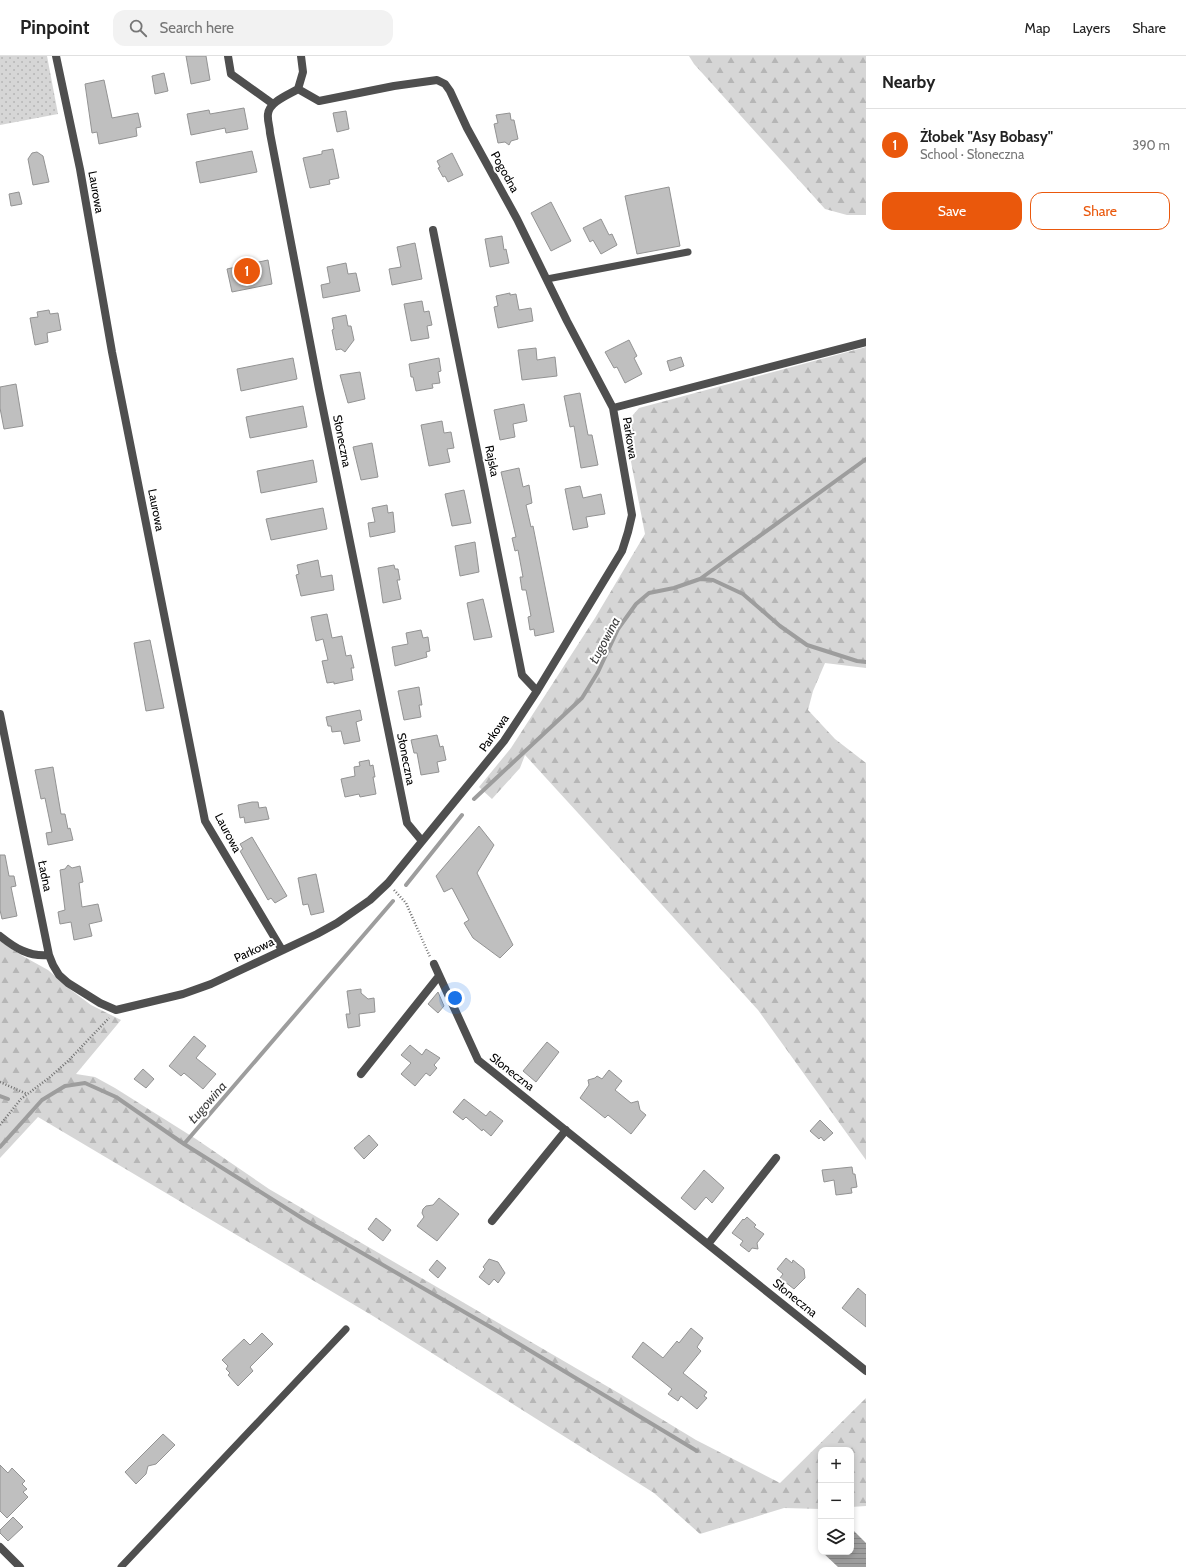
<!DOCTYPE html>
<html lang="en">
<head>
<meta charset="utf-8">
<style>
  :root { --surface:#fff; --page:#f2f2f2; --text:#222; --muted:#767676; --line:#e0e0e0; --accent:#ea580c }
  body { margin:0; font-family:Cabin,sans-serif; background:var(--page); color:var(--text) }
  .controls { position:absolute; right:12px; bottom:12px; display:grid; overflow:hidden; border-radius:8px; box-shadow:0 2px 6px #0003 }
  .controls button { width:36px; height:36px; display:grid; place-items:center; padding:0; border:0; border-bottom:1px solid var(--line); background:var(--surface); color:var(--text); font:20px sans-serif }
  .you { position:absolute; left:455px; top:942px; width:14px; height:14px; margin:-10px; border:3px solid #fff; border-radius:50%; background:#1a73e8; box-shadow:0 0 0 6px #1a73e833 }
  .badge { display:grid; place-items:center; width:26px; height:26px; border-radius:50%; background:var(--accent); color:#fff; font-size:13px; font-weight:700 }
  .pin { position:absolute; translate:-50% -50%; border:2px solid #fff; box-shadow:0 1px 4px #0006 }
  .list { margin:0; padding:0; list-style:none }
  h2 { display:flex; justify-content:space-between; align-items:center; height:52px; margin:0; padding:0 16px; font-size:17px }
  h2 small { font-size:13px; font-weight:400; color:var(--muted) }
  .list li { display:grid; grid-template-columns:26px 1fr auto; gap:12px; align-items:center; box-sizing:border-box; height:72px; padding:0 16px; border-top:1px solid var(--line) }
  .list b { display:block; font-size:15px; white-space:nowrap }
  .list p { margin:0; font-size:13px; white-space:nowrap; color:var(--muted) }
  .list em { font-size:13px; font-style:normal; color:var(--muted) }
  .actions { display:flex; gap:8px; padding:12px 16px }
  .actions a { flex:1; padding:9px 0; border:1px solid var(--accent); border-radius:12px; text-align:center; font-size:14px; color:var(--accent) }
  .actions .main { background:var(--accent); color:#fff }
  .icon { flex:none; width:22px; height:22px; fill:none; stroke:currentColor; stroke-width:2; stroke-linecap:round; stroke-linejoin:round }
  .map { position:relative; flex:none; width:866px; height:1511px; overflow:hidden }
  header { display:flex; align-items:center; gap:24px; box-sizing:border-box; height:56px; padding:0 20px; background:var(--surface); border-bottom:1px solid var(--line) }
  header strong { font-size:19px }
  nav { display:flex; gap:22px; margin-inline-start:auto; font-size:14px }
  .search { width:280px; height:36px; background:var(--page); display:flex; align-items:center; gap:10px; box-sizing:border-box; padding:0 14px; border-radius:12px; color:var(--muted); font-size:15px }
  main { display:flex }
  aside { flex:1; background:var(--surface) }
  .map>svg:first-child { display:block }
</style>
</head>
<body>
<header>
<strong>Pinpoint</strong>
<div class="search"><svg class="icon" aria-label="search" viewBox="0 0 24 24"><circle cx="10" cy="10" r="6"/><path d="M15 15l6 6"/></svg>Search here</div>
<nav><a>Map</a><a>Layers</a><a>Share</a></nav>
</header>
<main>
<div class="map">
<svg width="866" height="1511" viewBox="0 0 866 1511">
  <defs>
    <pattern id="grass-dots" width="8" height="8" patternUnits="userSpaceOnUse"><rect width="8" height="8" fill="#d6d6d6"/><path d="M2 2h.1M6 6h.1" fill="none" stroke="#b6b6b6" stroke-width="1.8" stroke-linecap="round"/></pattern>
    <pattern id="forest-firs" width="22" height="20" patternUnits="userSpaceOnUse"><rect width="22" height="20" fill="#d6d6d6"/><path d="M5 1l3.5 6h-7zM16 11l3.5 6h-7z" fill="#b6b6b6"/></pattern>
    <pattern id="water-rules" width="6" height="5" patternUnits="userSpaceOnUse"><rect width="6" height="5" fill="#9d9d9d"/><path d="M0 2.5h6" fill="none" stroke="#858585"/></pattern>
  </defs>
  <rect width="100%" height="100%" fill="#fff"/>
  <path fill="url(#grass-dots)" d="M0,0h47l11,58 -58,11z"/>
  <path fill="url(#forest-firs)" d="M689,0h177v159h-19l-22,-6 -131,-145z
    M866,291v321l-41,-5 -12,28 -5,19 27,29 31,24v397l-108,-150 -233,-255 -5,13 -28,31 -13,-12 32,-39 84,-130 50,-84 -19,-98v-13l13,-15z
    M0,885l21,14 27,15 23,20 20,15 30,15 -45,54 19,3 20,11 81,51 73,50 353,206 74,45 84,43 86,-85v108l-15,1v-57h-30v59l-37,-1 -84,26 -46,-41 -281,-177 -335,-199 -38,41z"/>
  <path fill="url(#water-rules)" d="M851,1472l15,15v24h-28l-16,-15h29z"/>
  <g fill="none" stroke-linecap="round" stroke-linejoin="round">
    <path stroke="#9d9d9d" stroke-width="4" d="M700,523l166,-120
      M474,743l108,-101 16,-26 20,-43 18,-25 13,-11 25,-5 26,-9 13,1 30,14 37,32 27,19 50,16 9,1
      M406,829l56,-70
      M0,1040l8,3
      M184,1088l209,-243
      M0,1091l42,-47 23,-14 20,-3 31,14 68,47 121,76 194,112 198,119"/>
  </g>
  <path fill="#bfbfbf" stroke="#939393" d="M186,0h20l4,24 -19,4z
    M164,17l4,18 -13,3 -3,-18z
    M104,24l8,38 26,-5 3,14 -5,1 1,8 -38,8 -2,-12 -5,1 -7,-49z
    M244,52l4,21 -22,4 -1,-5 -34,7 -4,-21 22,-4 1,4z
    M346,55l3,18 -12,3 -4,-19z
    M510,57l1,7h3l4,19 -7,2 -2,4 -4,-3 -7,1 -4,-19 4,-1 -2,-8z
    M333,93l6,29 -10,2 1,4 -20,4 -7,-30 19,-4v-3z
    M252,95l5,21 -57,11 -4,-21z
    M37,96l6,4 6,26 -16,3 -5,-26 4,-6z
    M452,97l11,22 -15,7 -3,-6 -2,1 -5,-9 2,-1 -3,-6z
    M669,131l11,59 -43,8 -12,-58z
    M19,136l3,12 -11,2 -2,-12z
    M551,146l20,39 -20,10 -20,-38z
    M601,163l8,16 3,-1 5,11 -16,9 -8,-14 -3,2 -7,-14z
    M502,180l2,14 2,-1 3,14 -19,4 -5,-28z
    M415,187l7,36 -30,6 -3,-16 12,-2 -4,-20z
    M268,204l4,24 -40,8 -5,-23z
    M346,207l2,11 8,-1 4,18 -37,7 -2,-13 9,-2 -3,-16z
    M510,237v2l6,-1 3,16 12,-2 2,13 -35,7 -4,-21 4,-1 -2,-10z
    M422,245l2,11 5,-1 3,14 -5,1 2,12 -18,3 -7,-37z
    M49,254l1,4 8,-1 3,17 -14,3 1,9 -13,3 -5,-27 8,-1 -1,-5z
    M346,259l2,11h3l3,14 -9,12 -4,-3 -5,1 -4,-20 2,-1 -2,-11z
    M629,284l8,16 -3,2 8,16 -17,9 -8,-16 -3,1 -9,-16z
    M536,292l1,12 18,-3 2,19 -35,4 -4,-30z
    M681,301l3,9 -14,5 -3,-10z
    M293,302l4,21 -56,12 -4,-22z
    M439,302l2,13 -3,1 2,11 -8,1 1,4 -17,3 -3,-14h-2l-2,-13z
    M360,316l5,27 -17,4 -8,-28z
    M16,328l7,42 -19,3 -4,-21v-21z
    M580,337l8,42h4l6,30 -17,3 -7,-42 -4,1 -6,-31z
    M524,348l3,17 -14,3 2,13 -15,3 -6,-30z
    M303,350l4,21 -57,11 -4,-21z
    M442,365l2,12 7,-1 3,16 -7,1 3,13 -21,4 -8,-41z
    M372,387l6,34 -17,3 -8,-33z
    M313,404l4,22 -56,11 -4,-22z
    M519,412l4,19 6,-2 3,18 -6,2 5,22 2,-1 21,106 -19,4 -1,-7 -4,1 -2,-13 3,-1 -5,-26h-4l-2,-13h3l-5,-27 -3,1 -3,-13 4,-1 -15,-65z
    M580,430l3,12 18,-4 4,20 -19,3 2,10 -15,3 -8,-41z
    M464,434l7,33 -19,3 -7,-32z
    M387,449l1,8 5,-1 2,20 -25,5 -2,-14 7,-1 -3,-14z
    M323,452l4,21 -56,11 -5,-21z
    M475,486l4,30 -19,4 -5,-30z
    M318,504l3,17 11,-2 2,15 -33,6 -5,-21 3,-1 -2,-9z
    M394,509l1,4h3l2,11h-3l4,19 -18,4 -5,-35z
    M483,543l9,38 -18,3 -7,-37z
    M327,558l5,24 10,-2 4,20 5,-1 3,13h-3l2,12 -19,4v-2l-7,1 -5,-22 6,-1 -5,-21 -7,2 -5,-24z
    M421,574l2,8 5,-1 2,14 -4,1 1,5 -32,9 -3,-19 16,-3 -2,-11z
    M150,584l14,68 -18,3 -12,-68z
    M419,631l3,18h-3l2,12 -17,3 -6,-29z
    M360,654l2,10 -6,2 4,19 -16,3 -3,-13 -9,1 -1,-6h-3l-2,-9z
    M437,679l3,12 3,-1 3,14 -9,2 2,10 -18,3 -4,-22h-3l-3,-13z
    M369,704l1,6 3,-1 2,12h-2l3,17 -16,3 -1,-3 -14,3 -4,-18 14,-3 -1,-9 6,-1 -1,-4z
    M53,711l8,47h4l3,15 2,-1 3,12 -25,5 -2,-12 6,-1 -7,-34 -4,1 -6,-29z
    M252,746h6l1,6 7,-1 3,12 -24,4 -1,-6 -4,1 -2,-13z
    M479,770l15,19 -17,28 36,72 -13,13 -27,-20 -9,-15 5,-3 -17,-32 -8,4 -8,-16z
    M252,781l35,59 -12,7 -4,-5 -3,2 -28,-49 3,-2 -3,-5z
    M0,799h5l4,21h5l2,10 -5,1 6,29 -15,3 -2,-9z
    M68,809l4,3 8,-2 3,16 -4,1 3,24 16,-3 4,17 -13,3 3,12 -18,4 -3,-18 -11,2 -2,-12 7,-2 -5,-40 5,-1z
    M316,818l8,38 -13,3 -3,-11 -5,1 -5,-27z
    M361,933v4l7,6 6,-1 1,14 -16,2 1,12 -12,2 -2,-14h4l-3,-23z
    M438,936l6,14 -6,7 -10,-9z
    M194,980l12,10 -10,12 20,16 -13,15 -19,-16 -3,3 -12,-10z
    M547,986l12,10 -23,30 -13,-11z
    M410,989l12,10 4,-6 14,9 -6,7 3,3 -7,8 -4,-3 -11,13 -14,-12 10,-11 -10,-8z
    M143,1013l11,10 -8,9 -12,-9z
    M609,1014l13,11 -7,9 16,13 7,-2 2,9 6,5 -15,19 -23,-19 -3,3 -25,-20 9,-13 -1,-5 7,-2 2,-2 5,3z
    M464,1043l22,17 4,-5 13,10 -12,15 -8,-7 -1,2 -16,-14 -3,3 -10,-8z
    M820,1064l13,13 -9,8 -3,-4 -2,2 -9,-8z
    M369,1079l9,10 -14,14 -10,-11z
    M852,1111l1,7h2l2,13 -6,1 1,5 -16,2 -2,-15 -10,2 -2,-12z
    M704,1114l20,18 -12,15 -6,-6 -11,13 -14,-12z
    M439,1142l20,16 -22,27 -20,-15 7,-9 -2,-4 1,-4 3,-3 7,-1z
    M747,1161l9,8 -2,2 10,7 -7,9 1,6 -6,-1 -3,4 -9,-7 3,-4 -11,-8 11,-14 1,1z
    M376,1162l15,12 -8,11 -15,-12z
    M786,1202l6,5 1,-3 11,9 1,9 -11,11 -14,-11 3,-4 -6,-5z
    M489,1203l9,3 7,11 -7,10 -4,-4 -5,6 -10,-8 6,-8 -2,-2z
    M437,1204l9,8 -8,10 -9,-8z
    M858,1232l8,7v32l-24,-19z
    M691,1272l12,10 -6,9 4,4 -18,22 24,19 -3,4 3,2 -10,11 -16,-13 -3,5 -10,-7 4,-5 -40,-32 11,-15 20,16 14,-17 2,2z
    M262,1277l11,11 -23,23 3,4 -15,15 -10,-11 2,-2 -4,-4 2,-3 -6,-6 22,-21 6,6z
    M163,1378l12,11 -19,19 -8,2 -2,8 -10,10 -11,-12z
    M0,1409l8,8 4,-5 13,13 -3,3 5,5 -4,3 5,5 -21,21 -7,-7z
    M13,1461l10,10 -15,14 -8,-8v-3z"/>
  <g fill="none" stroke-linecap="round" stroke-linejoin="round">
    <path stroke="#717171" stroke-width="2.5" stroke-dasharray="1 2" stroke-linecap="butt" d="M394,834l12,13 24,54
      M0,1026l27,12
      M0,1069l21,-26 29,-22 18,-16 41,-43"/>
    <path stroke="#4f4f4f" stroke-width="7" d="M547,223l141,-27
      M121,1511l225,-238"/>
    <path stroke="#4f4f4f" stroke-width="8" d="M56,0l24,113 32,183 93,469 77,129
      M228,0l3,18 42,30
      M301,0l2,16 -5,17c-10,6 -29,13 -30,25 -1,6 2,13 2,19l49,256 88,434 15,18
      M433,174l89,445 15,16
      M613,352l253,-66
      M0,658l49,241 4,10 6,10 9,8 32,20 16,7 67,-16 28,-10 106,-50 20,-11 33,-23 18,-17 116,-142 33,-50 85,-140 6,-19 4,-17 -19,-107 -46,-87 -50,-102 -50,-91 -17,-37 -5,-7 -8,-4 -43,6 -75,15 -21,-12
      M0,880c15,12 29,21 49,19
      M434,908l44,96 388,311
      M361,1018l78,-98
      M492,1165l74,-91
      M708,1188l68,-86
      M0,1491l20,20"/>
  </g>
  <g text-anchor="middle" stroke-width="4" stroke-linejoin="round" paint-order="stroke">
    <g font-size="12" fill="#000" stroke="#fff">
      <text transform="translate(505 116) rotate(61)" y="4">Pogodna</text>
      <text transform="translate(96 136) rotate(80)" y="4">Laurowa</text>
      <text transform="translate(630 382) rotate(81)" y="4">Parkowa</text>
      <text transform="translate(342 385) rotate(79)" y="4">Słoneczna</text>
      <text transform="translate(492 405) rotate(79)" y="4">Rajska</text>
      <text transform="translate(156 454) rotate(79)" y="4">Laurowa</text>
      <text transform="translate(494 677) rotate(-55)" y="4">Parkowa</text>
      <text transform="translate(406 703) rotate(79)" y="4">Słoneczna</text>
      <text transform="translate(228 777) rotate(62)" y="4">Laurowa</text>
      <text transform="translate(45 820) rotate(79)" y="4">Ładna</text>
      <text transform="translate(254 894) rotate(-25)" y="4">Parkowa</text>
      <text transform="translate(512 1016) rotate(38)" y="4">Słoneczna</text>
      <text transform="translate(795 1242) rotate(39)" y="4">Słoneczna</text>
    </g>
    <g font-size="13" font-style="italic" fill="#3e3e3e" stroke="#fff">
      <text transform="translate(604 584) rotate(-62)" y="5">Ługowina</text>
      <text transform="translate(207 1046) rotate(-49)" y="5">Ługowina</text>
    </g>
  </g>
</svg>
<div class="controls">
<button>+</button>
<button>−</button>
<button><svg class="icon" aria-label="layers" viewBox="0 0 24 24"><path d="M12 4l9 5-9 5-9-5zM3 14l9 5 9-5"/></svg></button>
</div>
<div class="you"></div>
<div class="pin badge" style="left:247px;top:215px">1</div>
</div>
<aside>
<h2>Nearby<small></small></h2>
<ul class="list">
<li><span class="badge">1</span><div><b>Żłobek &quot;Asy Bobasy&quot;</b><p>School · Słoneczna</p></div><em>390 m</em></li>
</ul>
<div class="actions"><a class="main">Save</a><a>Share</a></div>
</aside>
</main>
</body>
</html>
